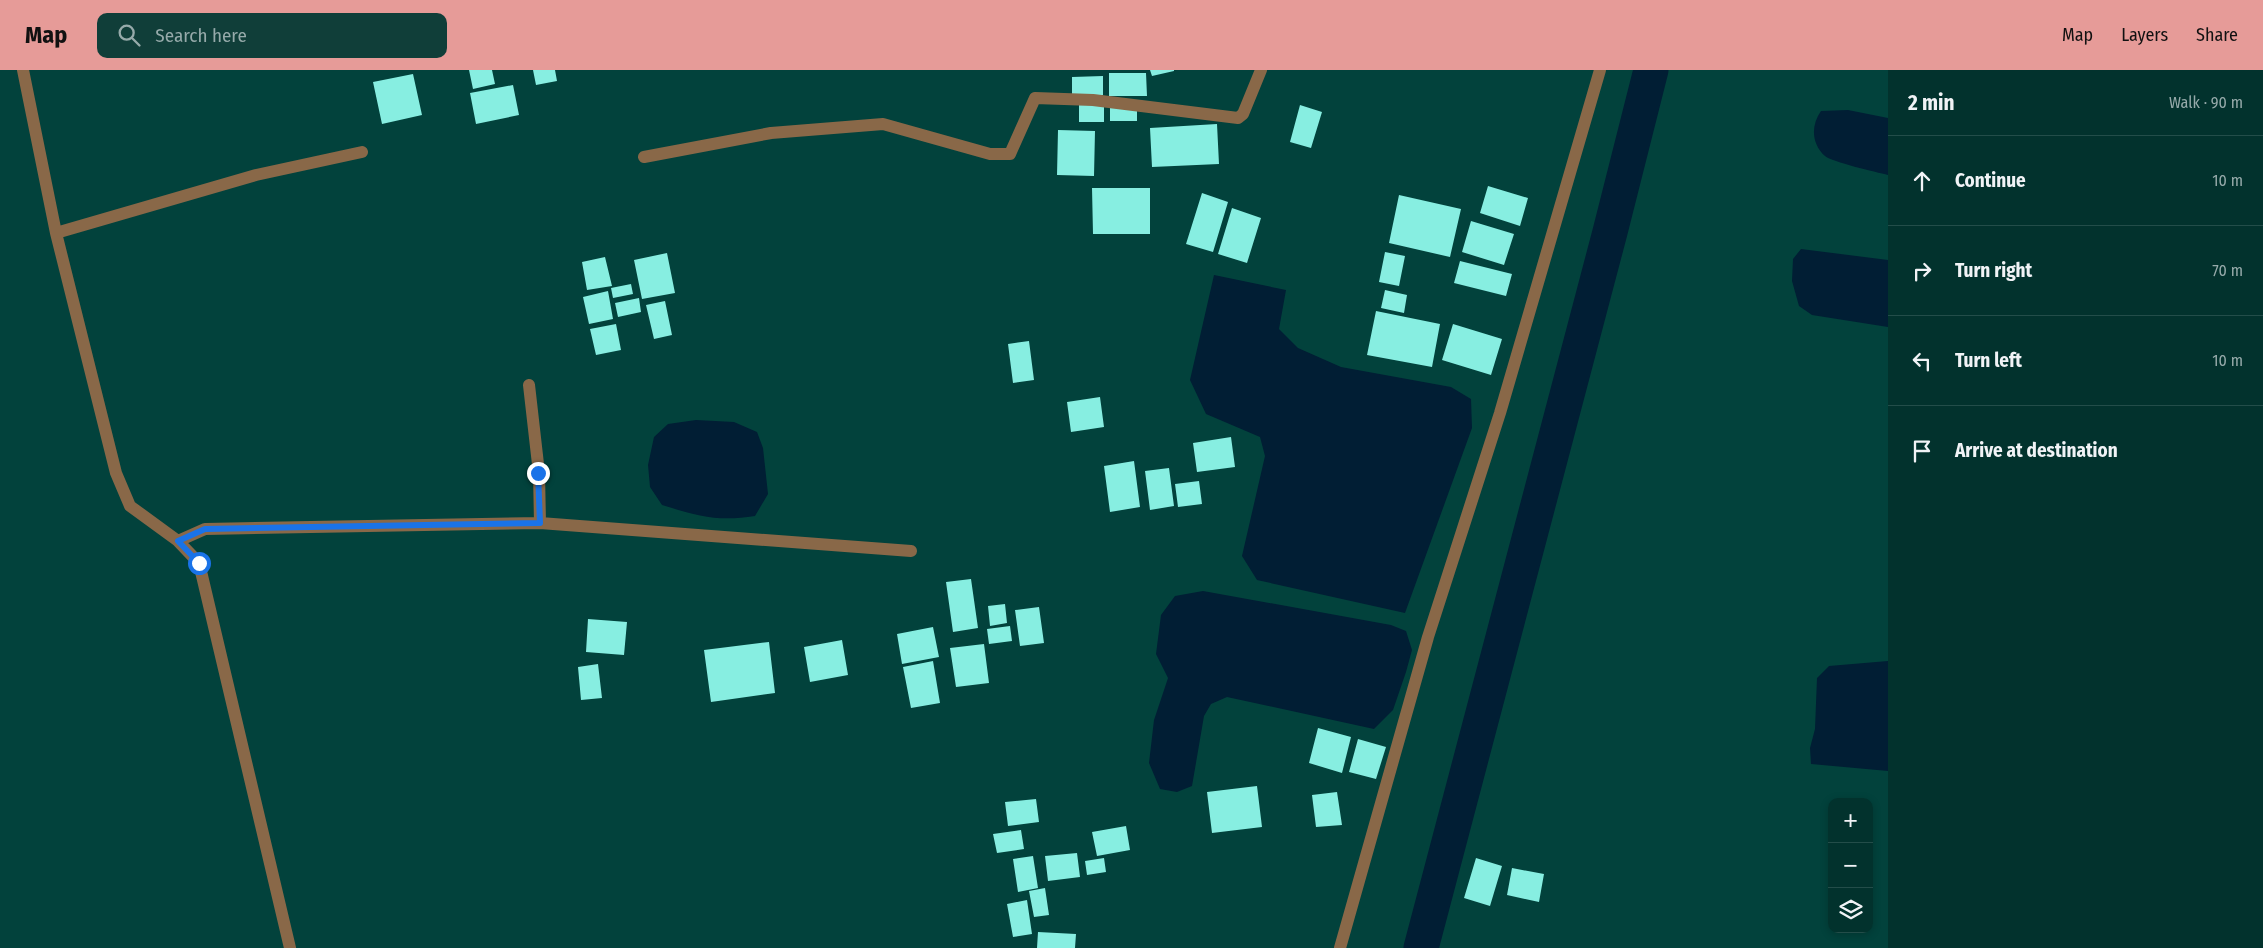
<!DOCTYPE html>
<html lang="en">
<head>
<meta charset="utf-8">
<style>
  :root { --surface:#02322d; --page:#103e39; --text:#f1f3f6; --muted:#96aaaa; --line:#234d49; --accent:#e69b98 }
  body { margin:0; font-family:"Fira Sans Condensed",sans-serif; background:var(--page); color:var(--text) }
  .controls { position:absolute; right:15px; bottom:15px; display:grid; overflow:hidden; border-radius:10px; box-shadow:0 2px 8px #0003 }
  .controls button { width:45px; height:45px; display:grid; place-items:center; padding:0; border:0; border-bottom:1px solid var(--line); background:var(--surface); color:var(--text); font:25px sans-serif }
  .stop { position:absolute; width:15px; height:15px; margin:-11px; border:4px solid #1a73e8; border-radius:50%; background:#fff }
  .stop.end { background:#1a73e8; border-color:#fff; box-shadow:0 1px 5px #0008 }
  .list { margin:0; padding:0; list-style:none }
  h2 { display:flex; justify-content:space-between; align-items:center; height:65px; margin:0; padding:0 20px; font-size:21px }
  h2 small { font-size:16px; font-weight:400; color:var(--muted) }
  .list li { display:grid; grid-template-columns:32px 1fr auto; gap:15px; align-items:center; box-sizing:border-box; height:90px; padding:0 20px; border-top:1px solid var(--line) }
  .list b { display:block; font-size:19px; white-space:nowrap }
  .list em { font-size:16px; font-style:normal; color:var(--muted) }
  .icon { flex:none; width:28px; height:28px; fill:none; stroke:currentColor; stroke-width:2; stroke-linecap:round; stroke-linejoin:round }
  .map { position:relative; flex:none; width:1888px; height:878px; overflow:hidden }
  header { display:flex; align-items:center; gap:30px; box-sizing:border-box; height:70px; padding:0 25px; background:var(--accent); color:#111 }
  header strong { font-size:24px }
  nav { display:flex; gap:28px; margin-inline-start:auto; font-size:18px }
  .search { width:350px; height:45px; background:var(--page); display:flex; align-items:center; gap:12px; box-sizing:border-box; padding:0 18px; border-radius:10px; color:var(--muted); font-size:19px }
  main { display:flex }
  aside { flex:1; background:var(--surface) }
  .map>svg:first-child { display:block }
</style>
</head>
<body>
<header>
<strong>Map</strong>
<div class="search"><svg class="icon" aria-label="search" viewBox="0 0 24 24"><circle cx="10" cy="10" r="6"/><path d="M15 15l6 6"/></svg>Search here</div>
<nav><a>Map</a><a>Layers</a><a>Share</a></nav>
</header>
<main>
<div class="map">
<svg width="1888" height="878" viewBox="0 0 1888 878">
  <rect width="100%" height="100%" fill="#02423c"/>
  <path fill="#011e34" d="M1848,40l40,8v57c-12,-3 -56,-13 -63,-19 -14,-13 -14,-31 -4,-45z
    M1801,179l87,11v67l-76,-12 -13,-9 -7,-25 1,-22z
    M1214,205l72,15 -7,39 19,19 43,19 110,20 20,12 1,29 -67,185 -148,-33 -15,-24 23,-100 -5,-19 -54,-23 -16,-34z
    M696,350l38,2 23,10 6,16 5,46 -13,22c-37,6 -58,0 -93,-11l-12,-18 -2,-22 6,-28 14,-13z
    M1203,521l188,34 15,6 6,19 -6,22 -13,38 -19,19 -147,-32 -16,7 -7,12 -12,70 -15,6 -17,-3 -11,-26 5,-43 14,-42 -12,-24 5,-39 14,-19z
    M1888,591v110l-77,-7 -1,-16 5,-19 2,-51 12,-12z"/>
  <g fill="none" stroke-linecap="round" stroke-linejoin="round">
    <path stroke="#011e34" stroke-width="35" d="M1421,878l189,-716 41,-162"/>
  </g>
  <path fill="#87eee1" d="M469,0h23l3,14 -22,5z
    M533,0h22l2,11 -21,4z
    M1150,0h24v1l-22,5z
    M1109,3h37l1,23h-38z
    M413,4l9,41 -40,9 -9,-42z
    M1103,6v19l-31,2v-20z
    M513,15l6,30 -43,9 -6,-31z
    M1079,33h25v19h-25z
    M1300,35l22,7 -11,36 -21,-6z
    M1110,38h27v13h-27z
    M1217,54l2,40 -67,3 -2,-39z
    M1058,60l37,1 -1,45 -37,-1z
    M1488,116l40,12 -8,28 -40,-13z
    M1092,118h58v46h-57z
    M1202,123l26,9 -15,50 -27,-8z
    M1399,125l62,14 -11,48 -61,-14z
    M1232,138l29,10 -14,45 -29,-9z
    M1471,151l43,13 -10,31 -42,-13z
    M1385,182l20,4 -6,30 -20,-4z
    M667,183l8,40 -33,6 -8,-39z
    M605,187l7,29 -25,4 -5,-28z
    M1460,191l52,13 -6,22 -52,-13z
    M631,214l2,10 -20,4 -2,-10z
    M1385,220l22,5 -3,18 -23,-5z
    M608,221l5,28 -24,5 -6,-27z
    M639,228l2,14 -23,5 -3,-14z
    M665,231l7,34 -18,4 -8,-34z
    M1376,241l64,13 -8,43 -65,-12z
    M616,254l5,26 -25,5 -6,-26z
    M1453,254l49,15 -11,36 -49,-15z
    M1029,271l5,39 -21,3 -5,-39z
    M1100,327l4,30 -33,5 -4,-30z
    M1231,367l4,30 -38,5 -4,-29z
    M1134,391l6,46 -30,5 -6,-46z
    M1169,398l5,38 -24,4 -5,-39z
    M1199,411l3,23 -24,3 -3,-23z
    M971,509l7,49 -25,4 -7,-50z
    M1005,534l2,19 -17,3 -2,-20z
    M1039,537l5,36 -24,3 -5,-36z
    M588,549l39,3 -3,33 -38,-3z
    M1010,556l2,15 -23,3 -2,-15z
    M933,557l6,30 -37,7 -5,-30z
    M842,570l6,35 -38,7 -6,-35z
    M769,572l6,51 -64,9 -7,-52z
    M984,574l5,39 -33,4 -6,-39z
    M933,591l7,42 -29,5 -8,-41z
    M598,594l4,34 -21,2 -3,-33z
    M1318,658l33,9 -9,36 -33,-10z
    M1358,669l28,8 -10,32 -27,-7z
    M1257,716l5,41 -50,6 -5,-41z
    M1337,722l5,33 -26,2 -4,-32z
    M1036,729l3,23 -31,4 -3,-24z
    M1126,756l4,24 -33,6 -5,-24z
    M1021,760l3,19 -27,4 -4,-19z
    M1077,783l3,24 -32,4 -3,-25z
    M1033,786l5,32 -20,4 -5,-33z
    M1104,788l2,14 -19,3 -2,-14z
    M1476,788l26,8 -12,40 -26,-8z
    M1512,798l32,6 -5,28 -32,-7z
    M1045,818l4,27 -15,2 -5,-26z
    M1027,830l5,34 -19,3 -6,-33z
    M1038,862l38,2 -1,14h-38z"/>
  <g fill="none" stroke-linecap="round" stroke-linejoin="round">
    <path stroke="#896848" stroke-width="12" d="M23,0l33,163 60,240 14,33 48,35 21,22 91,385
      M644,87l127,-24 112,-9 107,30h20l25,-56 58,2 145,18 5,-4 18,-44
      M56,163l200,-58 106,-23
      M540,453l371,28
      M178,471l27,-12 335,-6 -1,-50 -10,-88
      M1340,878l88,-311 72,-224 100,-343"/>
  </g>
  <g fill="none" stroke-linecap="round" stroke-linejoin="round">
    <path stroke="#1a73e8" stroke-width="6" d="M199,493l-21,-22 27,-12 335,-6 -2,-50"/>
  </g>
</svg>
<div class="controls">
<button>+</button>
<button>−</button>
<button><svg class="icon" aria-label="layers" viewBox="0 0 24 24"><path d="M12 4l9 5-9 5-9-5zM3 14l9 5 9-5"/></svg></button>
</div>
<div class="stop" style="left:199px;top:493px"></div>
<div class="stop end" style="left:538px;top:403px"></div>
</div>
<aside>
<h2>2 min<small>Walk · 90 m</small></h2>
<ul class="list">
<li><svg class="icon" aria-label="ahead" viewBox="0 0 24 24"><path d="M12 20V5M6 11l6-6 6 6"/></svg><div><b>Continue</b></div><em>10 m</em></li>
<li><svg class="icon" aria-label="right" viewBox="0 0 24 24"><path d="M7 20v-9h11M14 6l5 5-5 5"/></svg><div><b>Turn right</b></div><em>70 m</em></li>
<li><svg class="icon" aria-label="left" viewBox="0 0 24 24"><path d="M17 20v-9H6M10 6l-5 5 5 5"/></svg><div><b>Turn left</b></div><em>10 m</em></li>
<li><svg class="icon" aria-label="arrive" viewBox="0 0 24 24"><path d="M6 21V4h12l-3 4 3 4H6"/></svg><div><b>Arrive at destination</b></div></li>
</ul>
</aside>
</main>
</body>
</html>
